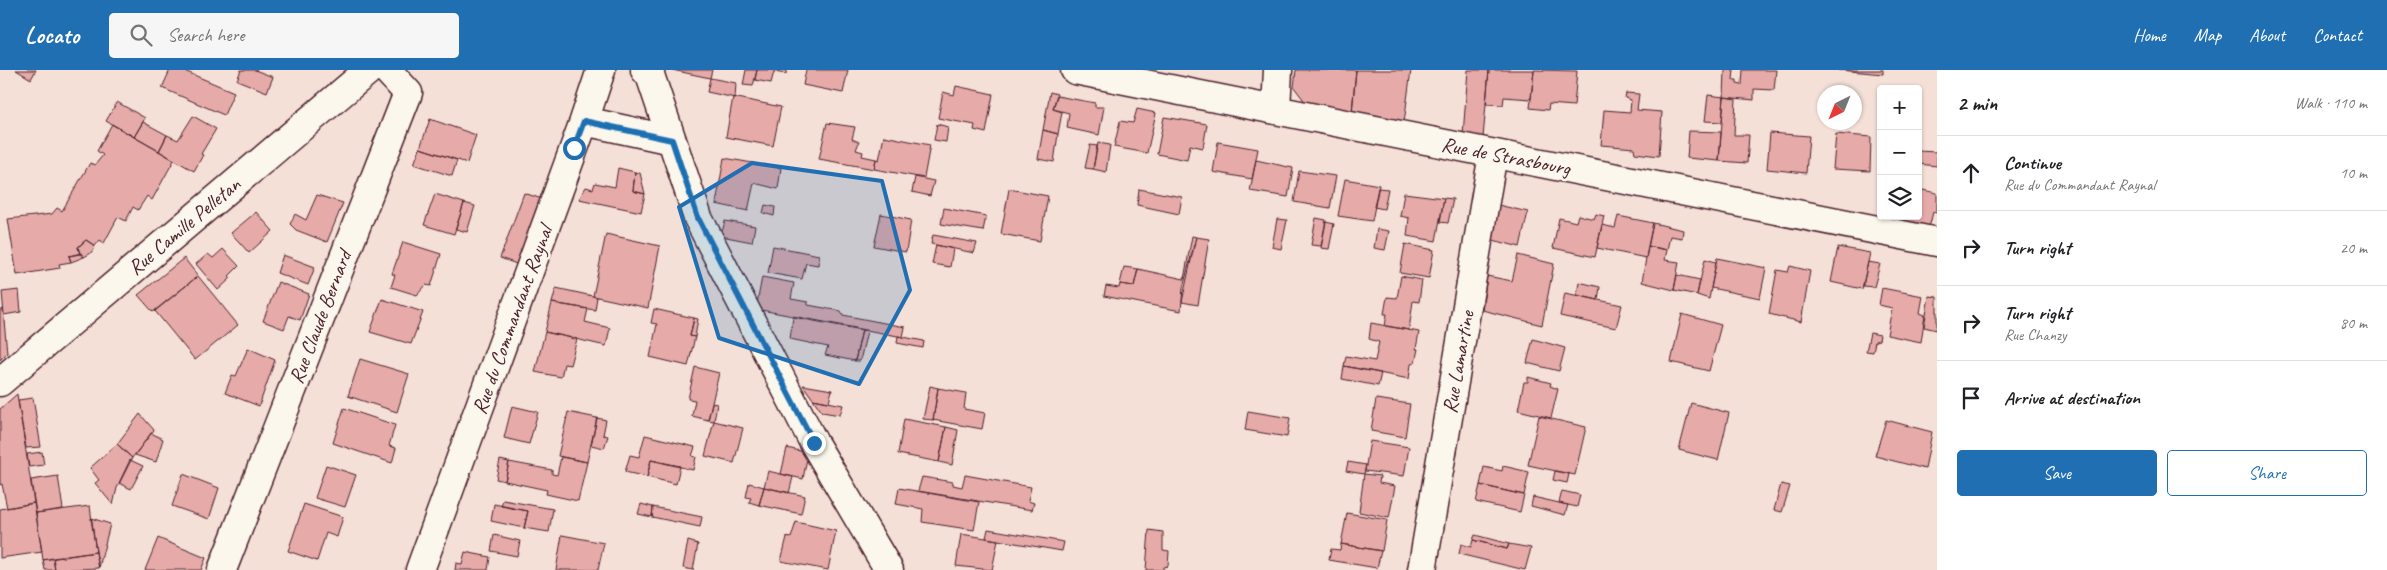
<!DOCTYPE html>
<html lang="en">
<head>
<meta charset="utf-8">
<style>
  :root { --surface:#fff; --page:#f6f6f6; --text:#202124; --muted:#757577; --line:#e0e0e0; --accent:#1f6fb2 }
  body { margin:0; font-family:Caveat,sans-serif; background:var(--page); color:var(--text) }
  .controls { position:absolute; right:15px; top:15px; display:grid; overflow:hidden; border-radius:5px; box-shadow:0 1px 4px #0004 }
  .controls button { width:45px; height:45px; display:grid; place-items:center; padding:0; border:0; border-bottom:1px solid var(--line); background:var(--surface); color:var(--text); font:25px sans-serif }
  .compass { position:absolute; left:1817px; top:15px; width:45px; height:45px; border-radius:50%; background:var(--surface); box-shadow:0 1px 4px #0004; rotate:223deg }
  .stop { position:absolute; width:15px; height:15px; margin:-11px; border:4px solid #1f6fb2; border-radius:50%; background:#fff }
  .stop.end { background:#1f6fb2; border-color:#fff; box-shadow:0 1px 5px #0008 }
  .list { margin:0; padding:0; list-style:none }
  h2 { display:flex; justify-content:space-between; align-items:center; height:65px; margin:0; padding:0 20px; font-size:21px }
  h2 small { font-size:16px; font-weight:400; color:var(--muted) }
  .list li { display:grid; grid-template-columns:32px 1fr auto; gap:15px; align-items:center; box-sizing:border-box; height:75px; padding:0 20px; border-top:1px solid var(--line) }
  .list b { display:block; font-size:19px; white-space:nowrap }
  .list p { margin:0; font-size:16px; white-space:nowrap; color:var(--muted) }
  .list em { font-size:16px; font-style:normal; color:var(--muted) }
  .actions { display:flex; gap:10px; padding:15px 20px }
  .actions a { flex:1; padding:11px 0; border:1px solid var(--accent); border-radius:5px; text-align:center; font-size:18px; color:var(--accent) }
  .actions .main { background:var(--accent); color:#fff }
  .icon { flex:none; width:28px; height:28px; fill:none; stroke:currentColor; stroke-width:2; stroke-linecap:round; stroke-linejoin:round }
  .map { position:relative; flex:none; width:1937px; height:500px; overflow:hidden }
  header { display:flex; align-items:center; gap:30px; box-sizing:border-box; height:70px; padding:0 25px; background:var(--accent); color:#fff }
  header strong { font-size:24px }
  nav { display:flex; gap:28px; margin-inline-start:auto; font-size:18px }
  .search { width:350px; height:45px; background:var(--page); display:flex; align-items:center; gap:12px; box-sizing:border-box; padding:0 18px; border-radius:5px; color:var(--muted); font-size:19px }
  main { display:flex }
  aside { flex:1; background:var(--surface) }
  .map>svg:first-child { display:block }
</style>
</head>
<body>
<header>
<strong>Locato</strong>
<div class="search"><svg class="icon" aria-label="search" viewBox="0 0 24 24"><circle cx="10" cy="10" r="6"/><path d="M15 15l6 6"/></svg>Search here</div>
<nav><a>Home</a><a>Map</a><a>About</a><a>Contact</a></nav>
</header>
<main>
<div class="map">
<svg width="1937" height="500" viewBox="0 0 1937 500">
  <rect width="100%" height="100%" fill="#f5e0d8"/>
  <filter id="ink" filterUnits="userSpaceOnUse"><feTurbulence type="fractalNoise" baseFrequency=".02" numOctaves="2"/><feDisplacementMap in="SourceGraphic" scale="10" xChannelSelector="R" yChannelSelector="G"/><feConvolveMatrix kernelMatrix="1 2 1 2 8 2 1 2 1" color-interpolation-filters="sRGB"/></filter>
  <g filter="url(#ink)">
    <path fill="#e6aba9" stroke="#4a1f2b" d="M16,0h20l-5,9z
      M170,0h12l52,22 -10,23 -62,-27z
      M241,0h14l18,7 -6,15 -30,-12z
      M672,0h40l-2,8z
      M746,0h11l-4,16 -10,-1z
      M757,0h30l-1,4 -12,-2 -3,11 -16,-3z
      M806,0h42l-5,23 -40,-8z
      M1296,0h60l-4,42 -46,-9 -12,-16z
      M1356,0h55l-7,53 -52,-11z
      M1468,0h21l-6,68 -20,-3z
      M1489,0h45l-3,29 -27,-2 -1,8 -17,-1z
      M1534,0l43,1 -3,35 -25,-2 -1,6 -18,-2z
      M1725,0h9l-1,10h4v4l5,1 1,-15h33l-2,20 -20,-1v11l-30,-3z
      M1839,0h44v4z
      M710,8l26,5 -1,15 -28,-6z
      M956,16l37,8 -7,39 -12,-3 1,-5 -37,-7 5,-26 11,3z
      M1050,22l7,2 -4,15 9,3 -4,22 -15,-4z
      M1626,23l13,1 -2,16 25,2 -3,44 -24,-3 -1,-5 -33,-3 3,-35 26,2 1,-12 -6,-2z
      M1708,25l16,2 -2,25 -17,-1z
      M1057,26l38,7v4h9l-5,28 -32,-7 2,-15 -16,-4z
      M733,27l48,10 -8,39 -47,-9z
      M1724,27l12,2 -2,36h15l-2,28 -28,-2z
      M117,32l28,16 -11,19 -28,-16z
      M1137,39l19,4 -9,40 -33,-6 6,-26 13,2z
      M193,46l23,13 -15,25 2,1 -9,16 -35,-20 8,-16 11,5z
      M1164,47l43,7 -4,24 -13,-3 -3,15 -30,-6z
      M430,49l46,16 -9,28 -47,-15z
      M143,52l24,13 -8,16 -25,-14z
      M827,53l28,4 -3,12 7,3 -3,8 7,2 -1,4 14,3 -2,10 -55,-10z
      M112,54l62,36 -22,40 -5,-4 -9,14 -5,-3 -7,14 -8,-4 -14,26 -4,-3 -5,6 -9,-6 -8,7 2,7 -11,2 2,6 -12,2 1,4 -43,7 -9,-56 44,-5 5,-6 5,3 28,-48 5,2 8,-10 -6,-4z
      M937,54l11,3 -2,15 -12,-2z
      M1043,60l15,4 -4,28 -16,-3z
      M1689,61l32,1 -2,29 -32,-3z
      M1770,63l39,3 -3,37 -39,-4z
      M1836,64l35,3 -1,34 -37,-2z
      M884,66l46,9 -6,33 -50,-9 2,-10 3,1z
      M1218,72l40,7 -6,30 -39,-7z
      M1098,73l12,2 -4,27 -13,-3z
      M1090,75l7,1 -4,23 -8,-1z
      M420,78l37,12 -5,16 -38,-12z
      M1918,81l19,1v14l-19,-2z
      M724,88l57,10 -3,21 -24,-6 -6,28 -32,-7z
      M1256,90l37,8 -5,29 -38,-6z
      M618,98l17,4 -2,19 12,3 -4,18 -62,-13 7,-12 7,2 2,-6 20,4z
      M1299,101l37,5 -6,32 -36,-6z
      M635,102l5,1 5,21 -12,-3z
      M915,107l19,4 -4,15 -18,-4z
      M1345,109l34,6 -7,36 -34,-5z
      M1378,118l10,1 -4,20 -10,-2z
      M1009,119l39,7 -8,45 -39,-7z
      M1139,119l43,8 -3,17 -42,-9z
      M1918,119l19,4v20l-4,-1 -4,16 -39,-8v-4h28z
      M524,123l18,6 -20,67 -22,-8z
      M1404,123l40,5 -8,43 -29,-5 2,-18 -9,-2z
      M435,124l29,9 -10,31 -30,-9z
      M317,125l26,8 -16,39 -31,-12 -6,-6 5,-10 11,6z
      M1444,128l9,1 -5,24 -8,-1z
      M464,133l11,3 -8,26 -11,-3z
      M765,135l10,2 -1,9 -11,-3z
      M1498,135l30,7 -8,35 -27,-7z
      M944,138l42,8 -3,15 -42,-7z
      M256,142l17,19 -24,22 -18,-20z
      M881,144l30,6 -5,32 -32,-6z
      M1596,144l8,2 -9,41 -42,-9 6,-30 17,4 2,-7 16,4z
      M1618,146l35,7 -7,35 -49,-10 5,-23 13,3z
      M1316,148l10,2 -5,26 -10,-1z
      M1277,149l10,1 -6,29 -9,-2z
      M725,151l30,5 -3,16 -31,-6z
      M1326,152l8,2 -5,25 -8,-1z
      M1653,153l30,7 -1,8 -12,-2 -3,14 -19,-4z
      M1377,159l12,2 -4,19 -11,-2z
      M606,164l54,12 -12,62 -55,-12z
      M933,165l44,8 -3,10 -43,-9z
      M1192,166l4,1 -13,51 -2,23 -77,-15 2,-10 13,2 1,-4 14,2 4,-17 46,10z
      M1196,167l13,2 -11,66 -16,-3z
      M86,170l9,6 -4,7 -7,4 -4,-3 -2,-7z
      M403,172l38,12 -10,32 -5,-1 -9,10 -26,-8 4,-12 -3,-1z
      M1405,174l29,6 -5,28 -29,-5z
      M936,175l17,4 -3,18 -18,-3z
      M773,176l46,9 -1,10 -12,-2 -4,16 -34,-6z
      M1648,176l19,4 -2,10 14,2 -5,28 -32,-8z
      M1838,177l32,6 -8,36 -31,-7z
      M223,179l16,17 -10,10 2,2 -13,12 -22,-26 12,-10 5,4z
      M81,183l3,4 -13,5 -2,-6z
      M283,185l32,12 -7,18 -31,-12z
      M1518,185l36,9 -12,61 -60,-15 5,-34 25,5z
      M184,188l14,18 -45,36 -15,-17z
      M1717,188l49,10 -6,30 -49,-10z
      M1705,189l11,3 -7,37 -12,-4z
      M1868,192l12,2 -6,23 -11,-1z
      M1790,196l20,5 -9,51 -32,-8 8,-44 11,2z
      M1124,197l14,2 -4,17 -14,-2z
      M1677,205l23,5 -3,15 -23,-5z
      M198,206l40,49 -43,35 -40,-49z
      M1401,206l21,4 -3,22 -6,-1 -4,29 -24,-4 2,-12h-3l3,-17 10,1z
      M762,207l32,6 -3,16 17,3v3l33,6 2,4 62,12 -2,10 -147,-28z
      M278,212l31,12 -9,26 -11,-4 -5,13 -21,-8z
      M1579,212l21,5 -2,13 -21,-5z
      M556,218l41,9 -2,13 -43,-7z
      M1882,218l41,8 -3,17 5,2 -4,27 -34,-7 5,-27 -13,-3z
      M19,220l2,22 -17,3 -2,-23z
      M1565,223l57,12 -6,23 -56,-12z
      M1929,226l8,1v33l-13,-3z
      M382,229l41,13 -12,32 -41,-12z
      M552,233l36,6 -3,13 25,6 -4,18 -61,-14z
      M3,239l4,44 -7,7v-49z
      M654,239l40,9 -4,18 5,1 -7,29 -38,-9 7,-33 -6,-1z
      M1682,244l39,11 -12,46 -38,-9z
      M793,247l69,13 -7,31 -30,-6 3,-8 -38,-8z
      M694,248l4,1 -3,18 -5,-1z
      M1371,253l48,9 -3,17h2l-3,14 -4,1 -2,15 -65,-13 2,-10 29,5 4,-19 -10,-3z
      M862,260l5,1 -7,30h-5z
      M545,262l32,7 -7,26 -6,-1 -3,13 -26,-5z
      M1870,263l10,2 -1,5 -4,1 -2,11 -7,-1z
      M898,266l26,5 -1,7 -26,-5z
      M1533,269l32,9 -6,23 -32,-8z
      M248,278l27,12 -16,46 -34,-13 7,-18 4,1z
      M360,289l49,15 -12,38 -49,-16z
      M1344,296l37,7 -3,13 -36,-7z
      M695,297l24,6 -11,47 -16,-4 3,-16 -7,-1z
      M1528,307l23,6 -1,3 8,3 -7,29 -33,-8 6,-28h4z
      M803,315l29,5 -3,12 -16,-3z
      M930,316l8,2 -5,32 -10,-1z
      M938,318l28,5 -2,16 21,4 -3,16 -49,-9z
      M17,324l17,109 -27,5 -5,-24 -2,1v-76z
      M33,328l8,49 -15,1 -8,-48z
      M813,329l30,6 -3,10 -18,-3z
      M1376,329l34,5 -5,33 -34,-6z
      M712,333l5,1 -3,17 -6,-1z
      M1691,333l38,10 -11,47 -39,-10z
      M512,336l26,6 -9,32 -25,-6z
      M344,338l51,17 -6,21 7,2 -4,15 -59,-20z
      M1248,341l42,7 -3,19 -42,-7z
      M568,342l29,6 -10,44 -29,-6z
      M140,344l14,16 -22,28 -15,-14z
      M1539,346l47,11 -11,48 -47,-10z
      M597,348l9,2 -3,15 5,1 -4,12 -13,-3z
      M904,349l42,8 -7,35 -41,-8z
      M1886,350l46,12 -7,37 -50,-13z
      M714,351l29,7 -9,35 -29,-7z
      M946,357l12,3 -6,35 -13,-3z
      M151,363l12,6 -7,23 -21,-7z
      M645,365l50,12 -3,9 4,1 -3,13 -42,-10 -4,17 -22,-5 5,-17 9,2z
      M1370,371l39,6 -5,29 -39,-5z
      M117,374l15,14 -15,30 -4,17 -18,-22 4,-3 -9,-12z
      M787,378l21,5 -5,26 -22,-5z
      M42,382l2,13 -15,2 -2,-13z
      M561,387l26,5 -9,39 -32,-7 1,-4 -42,-9 4,-19 43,8v4l5,1z
      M130,390l13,6 -12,23 -12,-6z
      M500,390l9,2 -4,19 -9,-2z
      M651,390l29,6 -4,18 -29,-7z
      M1348,392l18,3 -2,9 -18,-3z
      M326,395l30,10 -11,32 -30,-9z
      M1503,396l26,6 -5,23 -44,-10 4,-18 18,4z
      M768,401l25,6 -4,16 -25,-6z
      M1555,401l14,3 -2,9 -14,-3z
      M183,404l36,14 -10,31 -37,-13z
      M1364,404l16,2 -1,7 16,3 -6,32 -30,-6z
      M965,405l66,12 -3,14 6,2 -2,7 -114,-19 4,-14 31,5v3l9,2z
      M58,406l5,33 -27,4 -5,-33z
      M749,413l15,4 -5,18 -10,-3 2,-4 -5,-1z
      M1781,414l9,2 -8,26 -8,-2z
      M1480,415l44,10 -4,17 -44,-10z
      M764,417l41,9 -4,18 -42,-9z
      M899,418l80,14 -5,28 -52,-8 1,-13 -27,-5z
      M1562,421l18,4 -3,12 -18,-4z
      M1533,427l35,8 -3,10 -34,-9z
      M503,430l50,9 -4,23 -25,-4 4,-17 -27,-5z
      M34,433l8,49 -42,6v-49z
      M304,434l39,13 -6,20 -11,-4 -9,28 -29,-10z
      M494,434l34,7 -4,17 -33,-7z
      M641,434l12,3 -1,10 -14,-3z
      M90,436l6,46 -53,8 -7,-47z
      M653,437l49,10 -2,10 -48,-10z
      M1347,443l40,7 -5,31 -41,-7z
      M91,448l19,6 -11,44 -3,-16z
      M796,452l40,9 -8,39 -47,-9 6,-24 4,1z
      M988,459l76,13 -2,9 -76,-13z
      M1149,460l14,2v18l6,1 -1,15 -5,1v3h-17z
      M961,464l37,6 -6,30 -36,-4z
      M494,465l26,6 -3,15 -26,-5z
      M562,465l42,8 -6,27h-42z
      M1475,465l34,9 -2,5 -34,-9z
      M158,468l48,20 -5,12h-56z
      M1473,470l34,9 2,-5 22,4 -6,22 -66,-16 2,-10 10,3z
      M688,471l10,3 -5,26 -10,-2z
      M1341,474l40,7 -4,17 -48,-8 2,-11 9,1z
      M96,482l3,16 -44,2 -2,-12z
      M465,482l25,5 -2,13h-33l1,-7 6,1z
      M53,488l2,12h-10l-2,-10z"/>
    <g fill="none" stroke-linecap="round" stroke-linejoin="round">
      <g stroke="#4a1f2b" stroke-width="31">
        <path id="minor" d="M645,0l5,5 48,143 116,225 75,127
          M1075,0l862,172
          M1276,39l2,-39
          M584,51l88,19
          M0,312l369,-312
          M222,500l186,-477 -21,-23
          M420,500l164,-449 17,-51
          M1422,500l71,-416"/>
      </g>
      <use href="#minor" stroke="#fbf7ec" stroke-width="28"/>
    </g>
  </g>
  <g fill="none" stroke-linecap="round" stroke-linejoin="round" filter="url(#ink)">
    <path stroke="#1f6fb2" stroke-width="6" d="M574,78l10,-27 88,19 26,78 116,225"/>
  </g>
  <path fill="#1f6fb2" fill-opacity="0.2" stroke="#1f6fb2" stroke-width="4" stroke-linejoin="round" d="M752,93l130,18 28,109 -51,94 -140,-46 -40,-131z"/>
  <g text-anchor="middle" stroke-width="5" stroke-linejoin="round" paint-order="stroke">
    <g font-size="21" fill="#4a1f2b" stroke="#fbf7ec">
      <text transform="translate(1506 86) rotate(11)" y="7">Rue de Strasbourg</text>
      <text transform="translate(184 156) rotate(-40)" y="7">Rue Camille Pelletan</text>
      <text transform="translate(320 247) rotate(-69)" y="7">Rue Claude Bernard</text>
      <text transform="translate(512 250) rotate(-70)" y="7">Rue du Commandant Raynal</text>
      <text transform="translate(1458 292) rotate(-80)" y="7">Rue Lamartine</text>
    </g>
  </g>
</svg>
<div class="controls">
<button>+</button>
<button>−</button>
<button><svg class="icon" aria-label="layers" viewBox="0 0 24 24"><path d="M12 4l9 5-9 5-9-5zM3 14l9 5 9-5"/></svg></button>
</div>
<svg class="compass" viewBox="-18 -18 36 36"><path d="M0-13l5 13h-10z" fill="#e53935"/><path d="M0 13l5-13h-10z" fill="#757577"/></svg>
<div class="stop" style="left:574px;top:78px"></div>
<div class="stop end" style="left:814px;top:373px"></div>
</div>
<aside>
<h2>2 min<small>Walk · 110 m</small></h2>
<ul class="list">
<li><svg class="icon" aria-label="ahead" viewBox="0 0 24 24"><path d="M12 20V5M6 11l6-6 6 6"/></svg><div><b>Continue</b><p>Rue du Commandant Raynal</p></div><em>10 m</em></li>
<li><svg class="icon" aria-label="right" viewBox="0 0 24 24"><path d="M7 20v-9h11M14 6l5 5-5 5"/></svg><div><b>Turn right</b></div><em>20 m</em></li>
<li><svg class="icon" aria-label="right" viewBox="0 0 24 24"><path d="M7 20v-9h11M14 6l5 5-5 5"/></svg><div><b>Turn right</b><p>Rue Chanzy</p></div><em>80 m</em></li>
<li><svg class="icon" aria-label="arrive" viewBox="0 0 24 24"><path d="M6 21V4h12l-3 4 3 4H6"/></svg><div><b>Arrive at destination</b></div></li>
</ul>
<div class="actions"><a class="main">Save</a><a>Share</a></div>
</aside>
</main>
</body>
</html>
